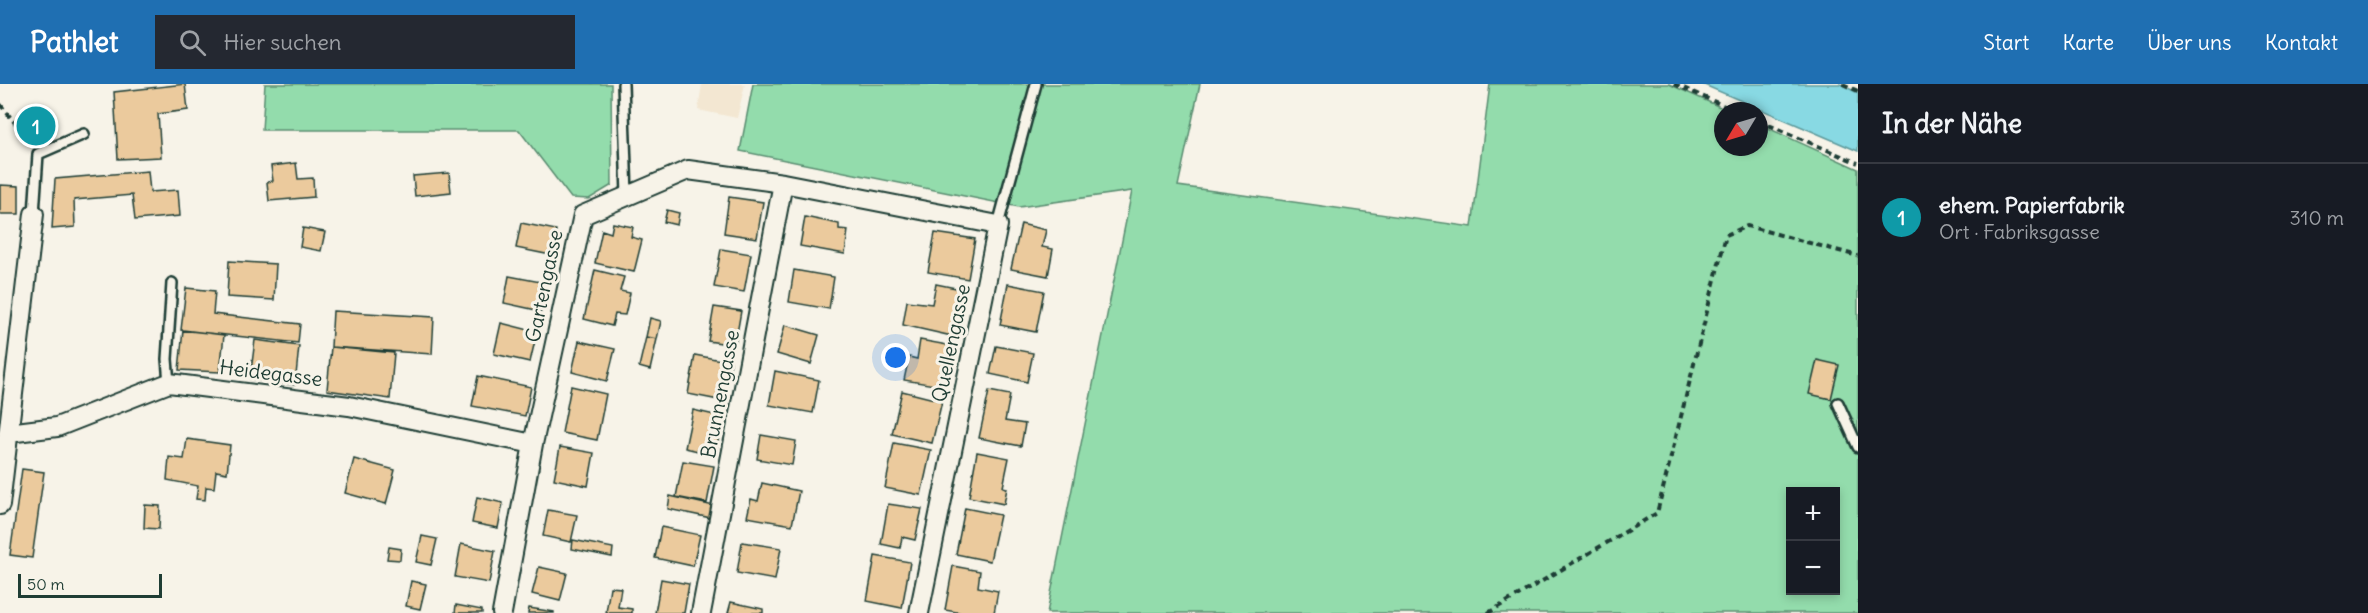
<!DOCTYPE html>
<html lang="de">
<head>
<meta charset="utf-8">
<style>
  :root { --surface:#171b24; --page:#242831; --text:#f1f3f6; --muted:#9ea1a6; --line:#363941; --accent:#1f6fb2 }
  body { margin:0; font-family:Delius,sans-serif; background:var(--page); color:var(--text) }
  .controls { position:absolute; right:18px; bottom:18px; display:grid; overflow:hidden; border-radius:0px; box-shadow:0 3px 9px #0003 }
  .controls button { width:54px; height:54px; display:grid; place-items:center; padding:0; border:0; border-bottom:2px solid var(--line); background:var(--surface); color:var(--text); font:30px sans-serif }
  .compass { position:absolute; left:1714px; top:18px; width:54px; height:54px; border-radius:50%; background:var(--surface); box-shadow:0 3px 9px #0003; rotate:232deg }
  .scale { position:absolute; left:18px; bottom:15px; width:144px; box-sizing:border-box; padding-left:6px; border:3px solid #1f3d34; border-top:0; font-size:16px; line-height:21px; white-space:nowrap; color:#1f3d34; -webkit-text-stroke:4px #f7f3e8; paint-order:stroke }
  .you { position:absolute; left:896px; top:274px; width:21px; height:21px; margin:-15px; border:4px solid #fff; border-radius:50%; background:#1a73e8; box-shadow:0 0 0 9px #1a73e833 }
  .badge { display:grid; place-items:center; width:39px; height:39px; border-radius:50%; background:var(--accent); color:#fff; font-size:20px; font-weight:700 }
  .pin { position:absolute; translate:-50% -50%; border:3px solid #fff; box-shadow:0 2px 6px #0006 }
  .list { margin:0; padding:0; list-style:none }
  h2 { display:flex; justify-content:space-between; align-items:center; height:78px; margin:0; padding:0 24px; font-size:26px }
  h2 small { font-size:20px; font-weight:400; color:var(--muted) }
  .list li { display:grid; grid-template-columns:39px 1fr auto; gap:18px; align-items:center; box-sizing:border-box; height:108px; padding:0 24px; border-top:2px solid var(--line) }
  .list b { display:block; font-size:22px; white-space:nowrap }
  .list p { margin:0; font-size:20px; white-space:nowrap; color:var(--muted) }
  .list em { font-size:20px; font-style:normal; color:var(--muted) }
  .icon { flex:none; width:33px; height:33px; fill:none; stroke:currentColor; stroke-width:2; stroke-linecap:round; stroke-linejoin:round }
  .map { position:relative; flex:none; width:1858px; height:529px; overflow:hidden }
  header { display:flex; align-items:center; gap:36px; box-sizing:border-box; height:84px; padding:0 30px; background:var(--accent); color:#fff }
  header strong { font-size:28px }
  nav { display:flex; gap:33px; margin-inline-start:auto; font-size:21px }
  .search { width:420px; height:54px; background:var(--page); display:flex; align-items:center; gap:15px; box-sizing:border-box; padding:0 21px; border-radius:0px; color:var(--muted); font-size:22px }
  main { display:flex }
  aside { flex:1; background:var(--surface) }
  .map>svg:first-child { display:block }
</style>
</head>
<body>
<header>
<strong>Pathlet</strong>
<div class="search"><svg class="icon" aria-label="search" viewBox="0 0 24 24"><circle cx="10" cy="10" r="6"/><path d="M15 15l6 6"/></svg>Hier suchen</div>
<nav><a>Start</a><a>Karte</a><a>Über uns</a><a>Kontakt</a></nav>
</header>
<main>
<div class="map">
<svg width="1858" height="529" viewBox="0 0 1858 529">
  <rect width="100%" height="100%" fill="#f7f3e8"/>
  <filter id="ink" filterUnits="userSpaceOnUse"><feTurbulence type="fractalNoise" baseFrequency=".0167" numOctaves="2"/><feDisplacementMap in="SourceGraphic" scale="12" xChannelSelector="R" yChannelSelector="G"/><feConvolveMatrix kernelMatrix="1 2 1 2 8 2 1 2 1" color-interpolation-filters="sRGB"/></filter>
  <g filter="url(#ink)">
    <path fill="#f3e7d2" d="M702,0h43l-8,34 -39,-8z"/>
    <path fill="#93dcac" stroke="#598c70" stroke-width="1.5" fill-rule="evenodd" d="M265,0h346l1,101 -23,14 -18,-1 -52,-68h-257z
      M753,0h447l-22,102 294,41 18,-143h179l60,27h-6v36h36v-23l99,45v444h-811l85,-422 -113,16 -279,-56zM1790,408h46v98h-46z"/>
    <path fill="#88d9e3" stroke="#5e9b9d" stroke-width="1.5" d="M1702,0h138l18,9v58z"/>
    <path fill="#ebca9d" stroke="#1f3d34" stroke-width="1.5" d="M185,0l3,26 -30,4 3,43 -43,2 -4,-67z
      M296,79l2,16 15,-1 1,19 -45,4 -2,-19 6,-1 -2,-15z
      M148,87l2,21 28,-2 2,26 -45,4 -3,-25 -58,5 1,27 -23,2 3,-50z
      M449,89l2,19 -36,4 -2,-20z
      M0,101l19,1v28h-19z
      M729,113l34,5 -6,36 -33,-5z
      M667,126l12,3 -2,12 -13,-3z
      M805,133l34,7v5l9,1 -3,24 -45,-8z
      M521,139l35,7 -5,25 -35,-7z
      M613,139l20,4 -2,10 11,3 -8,32 -39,-9 7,-33 9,3z
      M1021,140l25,6 -4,17 11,2 -5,27 -37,-7z
      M303,144l22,4 -4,19 -21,-4z
      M935,149l40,6 -7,40 -40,-7z
      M721,165l30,5 -7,38 -30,-5z
      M229,177l47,3 -2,36 -47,-3z
      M595,186l29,7 -4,14 10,2 -5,22 -10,-1 -3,12 -28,-7z
      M794,186l40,7 -5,32 -40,-7z
      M509,192l37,7 -5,28 -37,-8z
      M936,200l25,5 -9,47 -49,-11 4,-24 25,3z
      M1008,200l36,7 -8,41 -36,-7z
      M186,204l29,3 -2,23 87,10 -2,19 -117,-13z
      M714,223l27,4 -6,34 -27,-4z
      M333,227l101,6 -2,37 -101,-7z
      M650,234l11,3 -4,18 -11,-2z
      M501,239l36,9 -7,30 -36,-8z
      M785,241l34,10 -8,29 -34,-10z
      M183,246l41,5 -4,37 -41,-2z
      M646,253l11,2 -7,31 -11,-3z
      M255,256l44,6 -4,39 -45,-6z
      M920,256l33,6 -7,41 -42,-7 5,-23 8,2z
      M579,257l36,8 -8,32 -35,-9z
      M996,262l37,7 -6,29 -37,-8z
      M331,263l63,6 -4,46 -63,-9z
      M695,271l36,7 -7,39 -36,-7z
      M1817,276l22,5 -8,34 -22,-5z
      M775,287l44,9 -6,33 -44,-8z
      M478,292l53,11 -6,29 -53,-10z
      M571,302l35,8 -9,46 -35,-7z
      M902,307l40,10 -10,42 -40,-9z
      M989,307l21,4 -5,26 20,3 -4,22 -42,-8z
      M693,326l30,7 -8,38 -30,-7z
      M761,351l35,6 -4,24 -35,-6z
      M187,355l43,6 -3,28 -11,-2 -2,17 -8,-1 -1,13 -9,-1 2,-13 -31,-6 2,-23 15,2z
      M894,359l37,7 -10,45 -36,-7z
      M560,363l34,6 -6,33 -34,-7z
      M977,368l32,6 -6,29 4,1 -3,16 -35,-7z
      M354,375l41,11 -9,34 -41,-11z
      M683,377l31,5 -7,37 -31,-6z
      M22,385l22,3 -12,86 -22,-3z
      M762,399l37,8 -7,34 -45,-8 4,-18 7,2z
      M670,412l44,10 -3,12 -43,-9z
      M477,413l26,6 -5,25 -26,-5z
      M888,420l34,5 -7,31 -13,-3 -2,11 -19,-4z
      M145,421l15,1 -1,23 -15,-1z
      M965,424l35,7 -10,46 -34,-7z
      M548,426l29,5 -6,27 -28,-6z
      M661,443l39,8 -7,31 -38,-8z
      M422,452l15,3 -6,26 -15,-3z
      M573,456l40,8 -1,9 -40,-8z
      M742,458l39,6 -6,32 -38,-7z
      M461,460l34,7 -6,32 -34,-6z
      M389,463l12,2 -1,11 -13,-1z
      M875,472l35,6 -8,46 -35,-7z
      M953,482l27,5 -2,16 20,4 -4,22h-32l-17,-3z
      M539,483l28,6 -7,28 -28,-7z
      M661,495l28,5 -5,29h-29z
      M411,497l15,3 -6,25 -14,-3z
      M610,503l11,1 -3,19 14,2v4h-26z
      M731,518l32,7v4h-35z
      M456,521l26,5v3h-27z
      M529,524l25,4v1h-26z"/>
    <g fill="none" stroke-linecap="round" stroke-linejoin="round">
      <g stroke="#1f3d34" stroke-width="14">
        <path id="service" d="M623,0l4,111
          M34,130l4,-60 46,-20
          M998,141l38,-141
          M169,299l-2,-24 5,-76
          M1838,319l20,44"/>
      </g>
      <g stroke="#1f3d34" stroke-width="22">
        <path id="minor" d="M8,349l49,-6 112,-44 180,23 184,38
          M0,421l34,-291
          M502,529l31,-169 50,-229 105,-45 95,13 215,42 -79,388
          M701,529l82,-430"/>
      </g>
      <path stroke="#1f3d34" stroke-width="4" stroke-dasharray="6 4.5" stroke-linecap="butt" d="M1674,0l62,27
        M1843,0l15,7
        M0,20l31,39
        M1759,37l99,42
        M1488,529l169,-100 69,-278 21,-9 111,30"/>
      <use href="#service" stroke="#f7f3e8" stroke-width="9"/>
      <use href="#minor" stroke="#f7f3e8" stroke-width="18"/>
    </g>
  </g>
  <g text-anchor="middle" stroke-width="6" stroke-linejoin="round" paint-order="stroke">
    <g font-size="20" fill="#1f3d34" stroke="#f7f3e8">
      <text transform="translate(544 202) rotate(-78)" y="7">Gartengasse</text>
      <text transform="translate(951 259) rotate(-78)" y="7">Quellengasse</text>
      <text transform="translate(271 289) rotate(7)" y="7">Heidegasse</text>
      <text transform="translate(720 310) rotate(-79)" y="7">Brunnengasse</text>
    </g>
  </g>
</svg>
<div class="controls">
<button>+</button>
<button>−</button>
</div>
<svg class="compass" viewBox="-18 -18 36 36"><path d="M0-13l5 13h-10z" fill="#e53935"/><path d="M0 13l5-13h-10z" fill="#9ea1a6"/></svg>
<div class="scale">50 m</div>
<div class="you"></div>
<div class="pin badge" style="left:36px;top:42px;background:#0f9aa8">1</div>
</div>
<aside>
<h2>In der Nähe<small></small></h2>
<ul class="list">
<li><span class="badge" style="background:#0f9aa8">1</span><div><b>ehem. Papierfabrik</b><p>Ort · Fabriksgasse</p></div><em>310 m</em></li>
</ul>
</aside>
</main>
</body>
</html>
